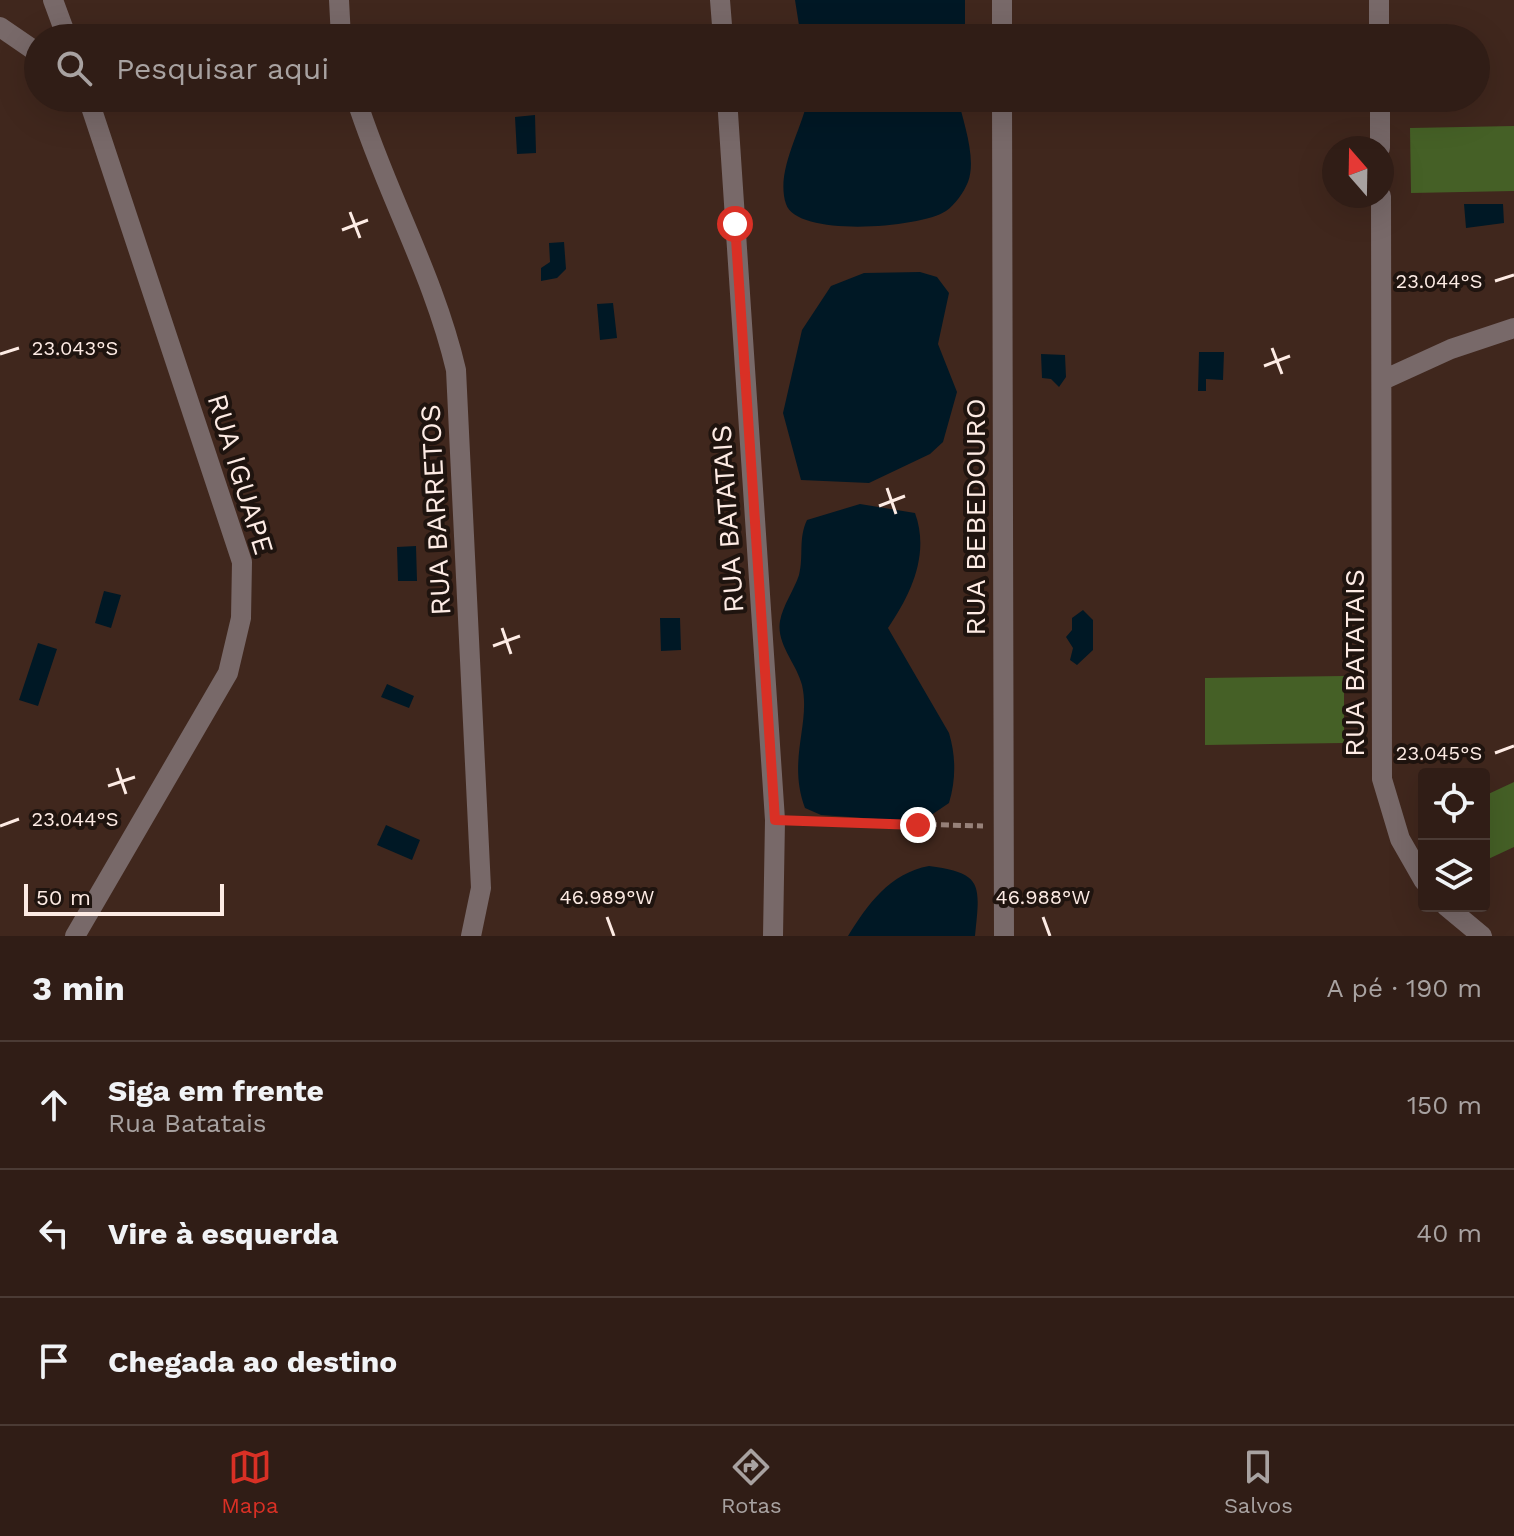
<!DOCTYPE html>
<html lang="pt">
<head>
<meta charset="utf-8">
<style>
  :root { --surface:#301d16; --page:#3c2a23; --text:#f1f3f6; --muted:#a8a2a1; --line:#4b3b35; --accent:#d93025 }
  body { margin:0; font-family:"Work Sans",sans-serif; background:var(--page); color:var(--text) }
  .controls { position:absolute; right:24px; bottom:24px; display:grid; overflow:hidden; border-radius:8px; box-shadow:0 8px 32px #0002 }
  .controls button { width:72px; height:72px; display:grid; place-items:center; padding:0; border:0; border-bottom:2px solid var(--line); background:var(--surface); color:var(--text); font:40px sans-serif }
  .compass { position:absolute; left:1322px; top:136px; width:72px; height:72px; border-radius:50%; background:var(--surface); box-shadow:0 8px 32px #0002; rotate:340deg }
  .scale { position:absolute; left:24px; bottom:20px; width:200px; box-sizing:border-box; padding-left:8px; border:4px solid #fdebe4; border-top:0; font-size:22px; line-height:28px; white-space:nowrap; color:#fdebe4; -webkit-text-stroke:6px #1f140f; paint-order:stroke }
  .stop { position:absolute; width:24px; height:24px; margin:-18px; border:6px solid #d93025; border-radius:50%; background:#fff }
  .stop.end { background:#d93025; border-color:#fff; box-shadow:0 2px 8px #0008 }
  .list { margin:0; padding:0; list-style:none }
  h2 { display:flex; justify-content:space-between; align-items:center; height:104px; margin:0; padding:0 32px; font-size:34px }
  h2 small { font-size:26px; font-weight:400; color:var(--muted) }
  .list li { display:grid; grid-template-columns:52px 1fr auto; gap:24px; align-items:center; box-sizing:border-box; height:128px; padding:0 32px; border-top:2px solid var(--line) }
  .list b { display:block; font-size:30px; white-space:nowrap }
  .list p { margin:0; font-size:26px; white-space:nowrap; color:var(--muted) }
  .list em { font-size:26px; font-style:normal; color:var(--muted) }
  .icon { flex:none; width:44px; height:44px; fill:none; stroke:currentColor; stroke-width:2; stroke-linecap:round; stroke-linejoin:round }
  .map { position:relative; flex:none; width:1514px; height:936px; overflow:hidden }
  .search { position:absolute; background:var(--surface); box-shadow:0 8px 32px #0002; left:24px; right:24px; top:24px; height:88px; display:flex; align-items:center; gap:20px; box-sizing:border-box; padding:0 28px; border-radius:44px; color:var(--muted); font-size:30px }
  .sheet { height:488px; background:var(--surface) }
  nav { display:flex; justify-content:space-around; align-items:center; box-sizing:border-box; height:112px; border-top:2px solid var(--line); background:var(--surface); font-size:22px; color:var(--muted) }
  nav a { display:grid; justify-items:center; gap:4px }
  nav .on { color:var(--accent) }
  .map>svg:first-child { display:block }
</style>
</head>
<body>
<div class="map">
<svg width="1514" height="936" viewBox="0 0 1514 936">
  <rect width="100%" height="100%" fill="#40271d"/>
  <path fill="#456026" d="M1514,126v65l-103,2 -1,-65z
    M1344,676v67l-139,2v-67z
    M1514,782v65l-30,14v-65z"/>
  <path fill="#001825" d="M795,0h170v38h-164z
    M808,98h150c5,24 19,60 10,84 -4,10 -13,23 -22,29 -25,17 -149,27 -160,-7 -11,-33 16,-74 22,-106z
    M535,115l1,38 -19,1 -2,-37z
    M1464,204h39l1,19 -38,5z
    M564,242l2,27 -9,9 -16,3v-13l9,-6 -1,-19z
    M920,272l17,5 12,16 -11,51 19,48 -14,50 -13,12 -61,29 -68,-3 -18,-67 19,-83 29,-44 33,-13z
    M613,303l4,35 -17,2 -3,-36z
    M1199,352h25l-1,28 -17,-1v12h-8z
    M1041,354l24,1 1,22 -7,10 -8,-8 -9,-1z
    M860,504l55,9c15,41 -4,81 -27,115l61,105c7,23 7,47 0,70l-28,19 -100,-7 -16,-7c-18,-48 6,-84 -3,-123 -5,-21 -26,-41 -22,-64 3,-16 14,-31 19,-46 5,-19 -1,-36 8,-55z
    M416,546l1,35h-19l-1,-34z
    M104,591l17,4 -10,33 -16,-5z
    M1083,610l10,10v30l-16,15 -7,-5 3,-12 -7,-11 6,-7v-12z
    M660,618h20l1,32 -20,1z
    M38,643l19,6 -19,57 -19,-6z
    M387,684l27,12 -5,12 -28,-11z
    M386,825l34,15 -8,20 -35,-15z
    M929,866c55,7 51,19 46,70h-127c19,-31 42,-63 81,-70z"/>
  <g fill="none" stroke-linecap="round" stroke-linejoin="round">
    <path stroke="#978179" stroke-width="5" stroke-dasharray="8 4" stroke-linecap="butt" d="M797,821l186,5"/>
    <path stroke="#786969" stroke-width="20" d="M53,0l14,38
      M339,0l2,38
      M720,0l3,38
      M1002,0v38
      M1379,0v38
      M0,27l38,26
      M356,98c29,93 78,177 100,272l25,518 -10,48
      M727,98l48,722 -2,116
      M1002,98l2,838
      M1380,98v50
      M1381,196l1,583 18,60 24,42
      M1383,380l68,-31 63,-21
      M1446,906l36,30
      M75,936l153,-263 13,-55 1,-56 -154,-464"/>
  </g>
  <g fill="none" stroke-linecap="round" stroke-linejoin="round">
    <path stroke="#d93025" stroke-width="10" d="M735,224l40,596 143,5"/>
  </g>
  <path fill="none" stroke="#fdebe4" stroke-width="3" d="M350,212l10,26M342,230l26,-10M1495,281l19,-6M1272,348l10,26M0,354l19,-6M1264,366l26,-10M887,488l9,26M879,506l26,-10M502,628l9,26M493,646l27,-10M1495,753l19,-7M117,768l9,26M108,786l27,-9M0,826l19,-7M607,917l7,19M1043,917l7,19"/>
  <g text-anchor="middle" stroke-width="8" stroke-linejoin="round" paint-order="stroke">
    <g font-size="28" fill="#fdebe4" stroke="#1f140f">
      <text transform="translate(241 474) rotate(73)" y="10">RUA IGUAPE</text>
      <text transform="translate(435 510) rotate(-93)" y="10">RUA BARRETOS</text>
      <text transform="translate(975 517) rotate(-90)" y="10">RUA BEBEDOURO</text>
      <text transform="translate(727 519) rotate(-94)" y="10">RUA BATATAIS</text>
      <text transform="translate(1354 663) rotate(-90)" y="10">RUA BATATAIS</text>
    </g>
  </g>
  <g font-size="20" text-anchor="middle" fill="#fdebe4" stroke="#1f140f" stroke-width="8" stroke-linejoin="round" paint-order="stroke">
    <text x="1439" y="288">23.044°S</text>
    <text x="75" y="355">23.043°S</text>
    <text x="1439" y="760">23.045°S</text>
    <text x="75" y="826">23.044°S</text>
    <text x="607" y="904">46.989°W</text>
    <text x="1043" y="904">46.988°W</text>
  </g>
</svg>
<div class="controls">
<button><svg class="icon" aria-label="locate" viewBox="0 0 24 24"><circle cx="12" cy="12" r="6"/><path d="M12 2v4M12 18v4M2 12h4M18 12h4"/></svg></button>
<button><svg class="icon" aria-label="layers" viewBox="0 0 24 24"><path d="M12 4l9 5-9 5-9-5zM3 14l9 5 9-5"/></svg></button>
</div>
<svg class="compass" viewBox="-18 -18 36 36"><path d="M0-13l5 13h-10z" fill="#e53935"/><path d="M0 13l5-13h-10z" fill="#a8a2a1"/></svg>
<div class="scale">50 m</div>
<div class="stop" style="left:735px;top:224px"></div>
<div class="stop end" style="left:918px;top:825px"></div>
<div class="search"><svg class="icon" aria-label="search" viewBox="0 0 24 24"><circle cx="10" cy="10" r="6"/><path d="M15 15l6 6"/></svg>Pesquisar aqui</div>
</div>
<section class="sheet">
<h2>3 min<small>A pé · 190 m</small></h2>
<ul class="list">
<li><svg class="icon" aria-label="ahead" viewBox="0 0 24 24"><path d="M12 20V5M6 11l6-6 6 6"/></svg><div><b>Siga em frente</b><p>Rua Batatais</p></div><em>150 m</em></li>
<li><svg class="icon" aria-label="left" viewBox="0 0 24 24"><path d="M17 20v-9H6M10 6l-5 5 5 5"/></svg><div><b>Vire à esquerda</b></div><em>40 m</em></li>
<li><svg class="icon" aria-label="arrive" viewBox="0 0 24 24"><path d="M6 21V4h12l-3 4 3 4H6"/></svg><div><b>Chegada ao destino</b></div></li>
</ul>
</section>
<nav>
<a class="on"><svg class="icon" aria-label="map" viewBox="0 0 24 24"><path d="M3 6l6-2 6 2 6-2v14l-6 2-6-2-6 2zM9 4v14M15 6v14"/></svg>Mapa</a>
<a><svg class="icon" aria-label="directions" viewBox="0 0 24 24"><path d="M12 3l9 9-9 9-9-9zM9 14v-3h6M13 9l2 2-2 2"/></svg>Rotas</a>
<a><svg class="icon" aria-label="saved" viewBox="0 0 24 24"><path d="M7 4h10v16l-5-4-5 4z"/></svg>Salvos</a>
</nav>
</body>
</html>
